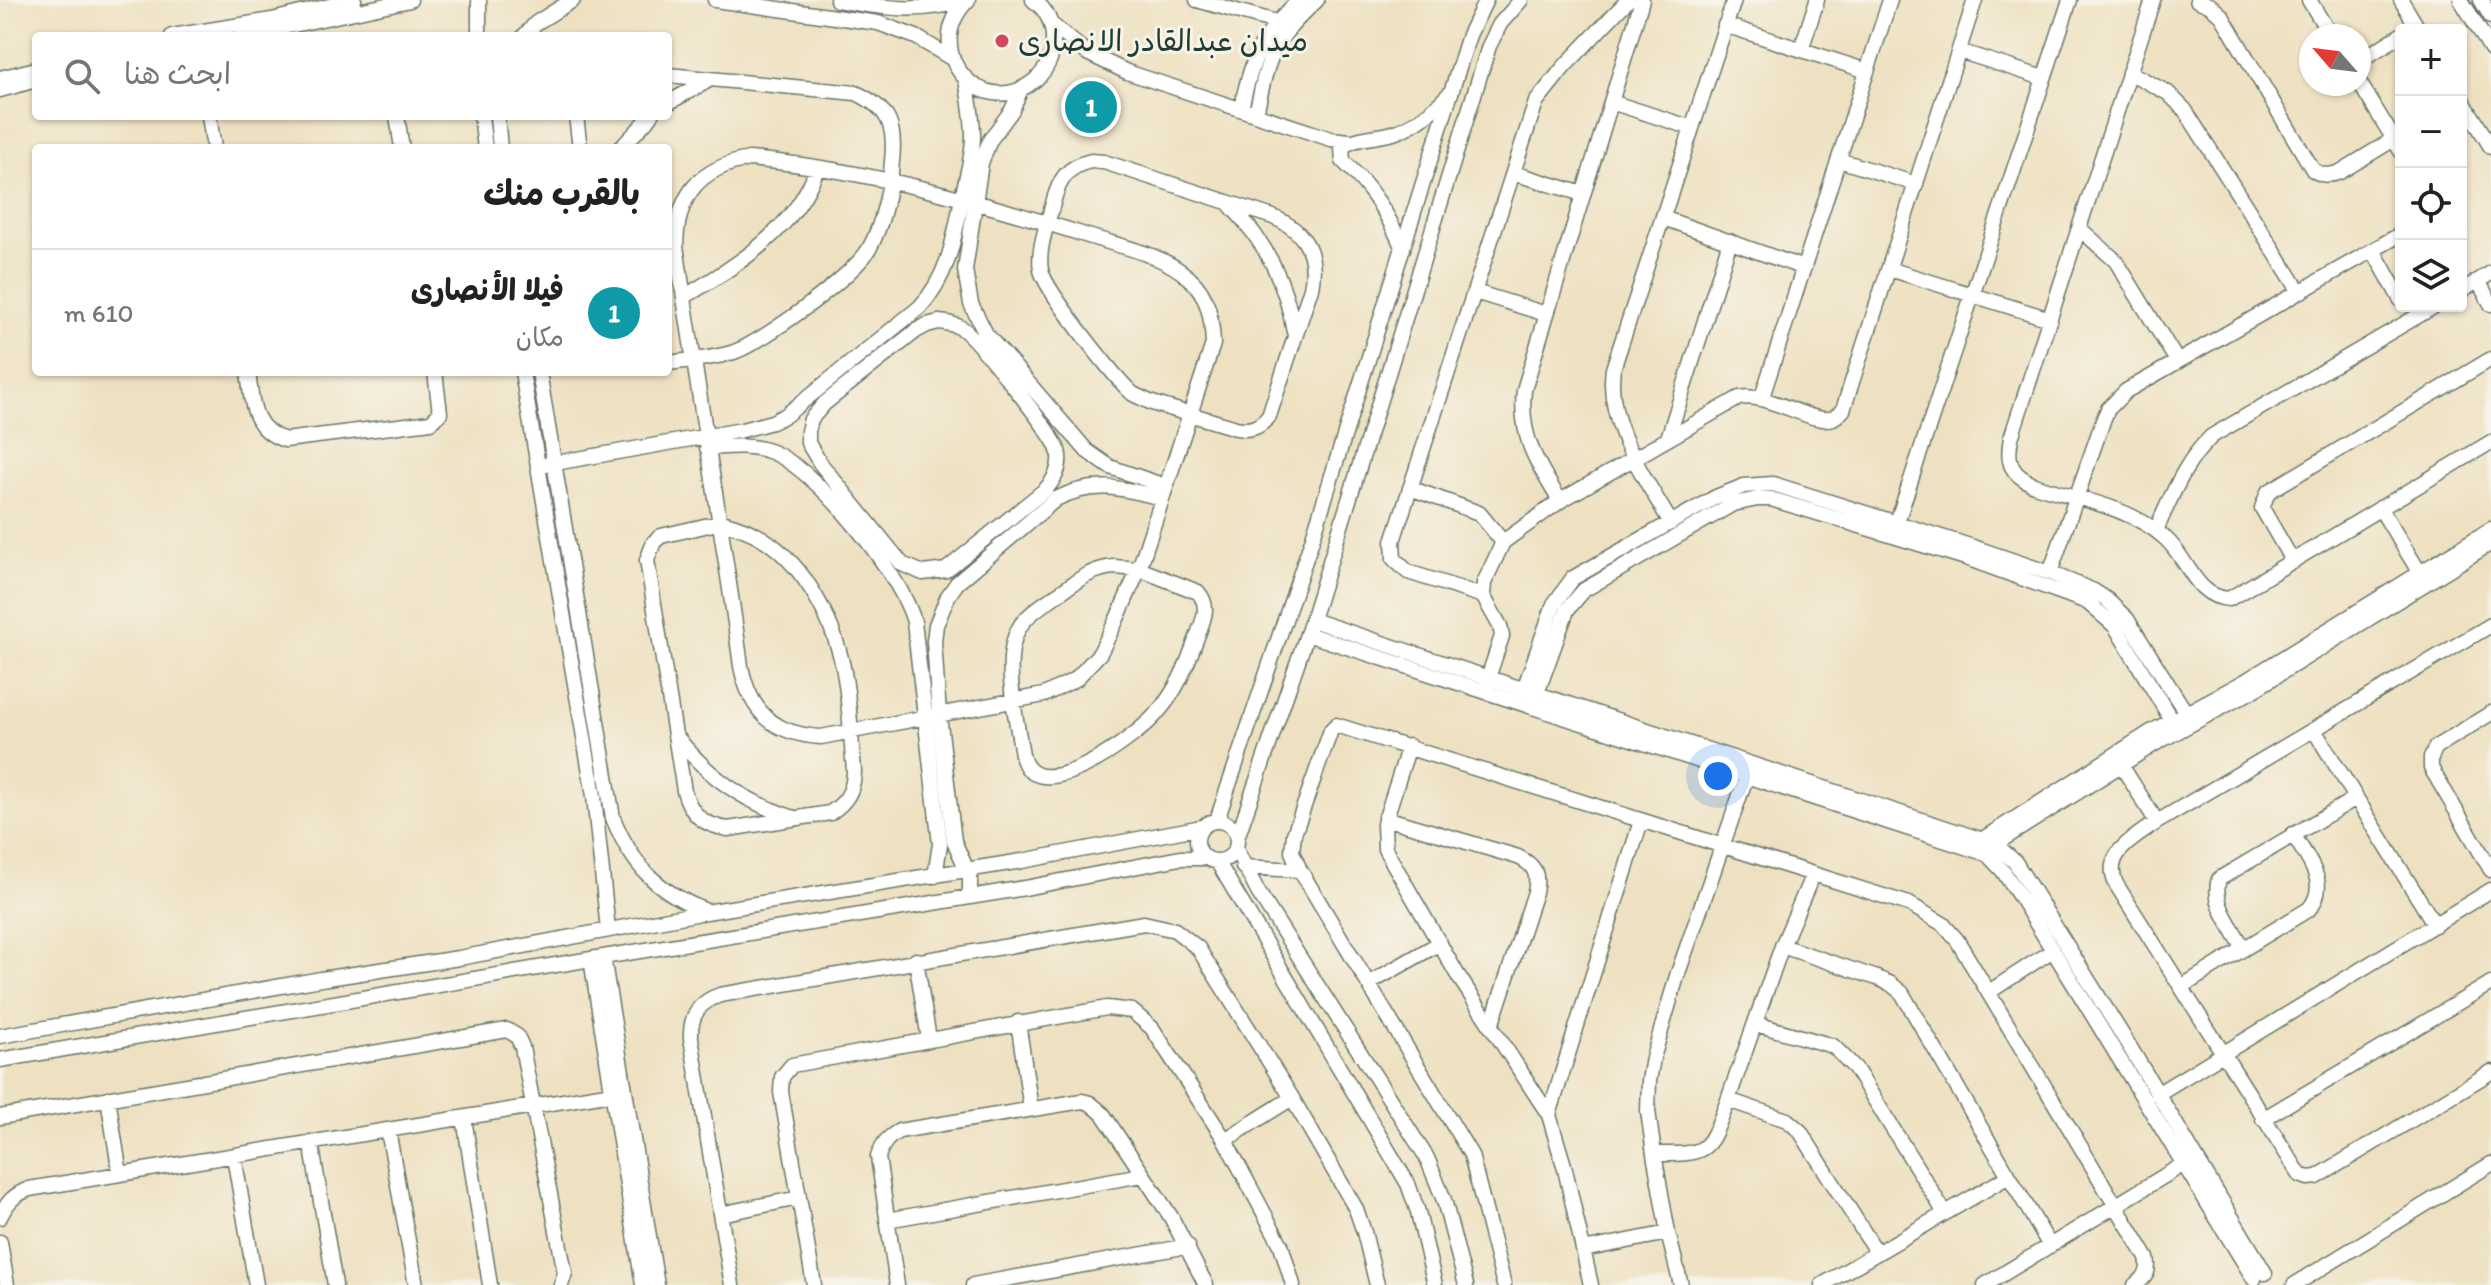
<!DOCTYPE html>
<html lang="ar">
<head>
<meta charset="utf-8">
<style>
  :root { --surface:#fff; --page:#f6f6f6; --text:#222; --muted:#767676; --line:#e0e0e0; --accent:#d1495b }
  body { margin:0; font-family:Itim,"Playpen Sans Arabic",sans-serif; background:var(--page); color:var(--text); direction:rtl }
  .controls { position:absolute; right:24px; top:24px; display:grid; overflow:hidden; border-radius:8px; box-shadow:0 2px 6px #0004 }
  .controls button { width:72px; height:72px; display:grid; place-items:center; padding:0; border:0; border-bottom:2px solid var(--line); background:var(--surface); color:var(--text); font:40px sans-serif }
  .compass { position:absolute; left:2299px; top:24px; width:72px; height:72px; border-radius:50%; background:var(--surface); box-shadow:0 2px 6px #0004; rotate:298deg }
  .you { position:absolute; left:1718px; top:776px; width:28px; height:28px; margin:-20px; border:6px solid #fff; border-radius:50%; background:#1a73e8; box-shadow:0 0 0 12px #1a73e833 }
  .badge { display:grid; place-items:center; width:52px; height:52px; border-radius:50%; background:var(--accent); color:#fff; font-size:26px; font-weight:700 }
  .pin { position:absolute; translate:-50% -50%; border:4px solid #fff; box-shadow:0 2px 8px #0006 }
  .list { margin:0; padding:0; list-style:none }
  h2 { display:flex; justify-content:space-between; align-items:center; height:104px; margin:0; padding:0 32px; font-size:34px }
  h2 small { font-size:26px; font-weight:400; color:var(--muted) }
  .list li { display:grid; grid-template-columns:52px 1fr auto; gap:24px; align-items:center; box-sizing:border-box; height:128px; padding:0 32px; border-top:2px solid var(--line) }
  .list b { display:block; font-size:30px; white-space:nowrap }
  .list p { margin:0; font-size:26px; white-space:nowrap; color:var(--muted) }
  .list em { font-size:26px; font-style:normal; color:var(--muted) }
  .icon { flex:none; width:44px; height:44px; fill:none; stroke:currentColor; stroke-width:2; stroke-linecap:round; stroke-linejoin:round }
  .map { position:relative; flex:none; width:2491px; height:1285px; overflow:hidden; direction:ltr }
  .search { position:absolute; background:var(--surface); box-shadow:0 2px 6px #0004; left:32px; top:32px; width:640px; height:88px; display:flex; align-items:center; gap:20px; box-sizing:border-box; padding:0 28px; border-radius:8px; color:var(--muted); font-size:30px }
  .panel { position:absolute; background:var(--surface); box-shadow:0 2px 6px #0004; left:32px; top:144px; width:640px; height:232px; border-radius:8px; direction:rtl }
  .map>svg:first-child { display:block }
</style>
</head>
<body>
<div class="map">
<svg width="2491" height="1285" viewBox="0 0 2491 1285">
  <rect width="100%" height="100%" fill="#f7f3e8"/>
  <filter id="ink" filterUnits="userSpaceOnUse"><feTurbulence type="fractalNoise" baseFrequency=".0125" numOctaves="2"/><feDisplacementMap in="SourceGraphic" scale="16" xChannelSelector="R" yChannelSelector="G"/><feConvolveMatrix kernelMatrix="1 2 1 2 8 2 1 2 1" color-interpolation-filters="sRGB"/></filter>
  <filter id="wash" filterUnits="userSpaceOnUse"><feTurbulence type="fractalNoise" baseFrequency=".006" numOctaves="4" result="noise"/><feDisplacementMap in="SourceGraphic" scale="32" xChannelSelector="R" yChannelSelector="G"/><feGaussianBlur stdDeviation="1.8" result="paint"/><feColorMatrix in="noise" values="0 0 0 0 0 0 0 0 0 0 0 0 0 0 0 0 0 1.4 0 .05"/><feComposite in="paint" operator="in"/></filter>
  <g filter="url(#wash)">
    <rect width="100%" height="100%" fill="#eee1c1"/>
  </g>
  <g filter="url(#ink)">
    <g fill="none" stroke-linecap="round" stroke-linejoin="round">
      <g stroke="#677665" stroke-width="17">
        <path id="minor" d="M479,0v36
          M715,0l163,23 38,14 35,21
          M837,0c45,8 84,14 129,0
          M968,0c-51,51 15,124 67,80 11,-9 18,-23 18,-37 1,-17 -6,-34 -20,-43
          M1197,0l79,22
          M2153,0l-142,438c-5,25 0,36 23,47 44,14 97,22 131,53 24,21 29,59 64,61l262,-157
          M2197,0l14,6 11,10 91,154c10,6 16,6 27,2l54,-33
          M2309,0l22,36
          M2401,0l18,30
          M2461,0l30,49
          M2481,0l10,17
          M1051,24l36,29 40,19 204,67 18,2
          M1725,25l142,46
          M172,36l100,-16 82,-20
          M242,36l168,-36
          M524,36l12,-13 37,-23
          M1801,50l16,-50
          M1959,51l78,25
          M2359,61l42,-26
          M2129,72l39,21 17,17 115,182
          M668,75l188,18c33,15 40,33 36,68 -2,28 -9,63 -23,88 -15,26 -106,93 -135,103 -21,7 -44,8 -66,11
          M0,78l36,-9
          M2359,82l42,69
          M1021,89l-9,21 -22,30 -9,23 -16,107 6,34 15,30 101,117 23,16 55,19
          M0,90l36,-10
          M2461,98l30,49
          M1611,102l81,26
          M668,103l41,-23
          M1241,109c11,-52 19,-71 58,-109
          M1256,114c13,-60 15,-71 61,-114
          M209,116l5,32
          M397,116l5,32
          M481,116l4,32
          M497,116l3,32
          M576,116l4,32
          M621,148l30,-32
          M749,159c116,10 229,42 339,77 34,11 75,18 101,42 20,17 23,42 24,66l-74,225 -23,52 -16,32 -24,26 -32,16 -223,42c-47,-3 -71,-24 -80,-71 -19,-140 -44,-280 -65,-420 1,-51 23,-78 73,-87z
          M1839,160l77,24
          M1091,161l13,1 169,55c32,13 45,37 38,71l-42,128c-9,11 -18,15 -33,12l-84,-25 -19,-9c-18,-16 -88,-104 -92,-124 -4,-21 7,-47 12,-67 6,-23 14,-37 38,-42z
          M1513,173l70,21
          M1231,206c35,37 55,76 63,126
          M1663,218l141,50
          M2079,228l37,33 61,100
          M1403,249c-15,-36 -32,-61 -60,-88l-1,-13c10,-12 39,-10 54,-16 21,-8 37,-21 52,-37
          M2373,250l28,50
          M1889,269l161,50
          M2478,281l13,23
          M2461,291l30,-18
          M1475,292l71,22
          M684,297c53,-32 112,-67 133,-129
          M939,322c9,1 16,2 24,7 15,11 90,104 95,121 4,15 -2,28 -12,39l-100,81 -23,3 -21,-9 -82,-101 -12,-20v-12l3,-12 14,-16 91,-72 11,-6z
          M248,372c4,30 4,58 37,68l146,-18 9,-9 -5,-41
          M522,372l72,424 14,134
          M539,372l74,446c20,49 44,73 93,93
          M1762,397l128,-397
          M1668,438l62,-197
          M707,448c21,-1 41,-4 62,3 47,16 132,123 145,171l26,222 -5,32
          M538,466l204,-36 30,-8 14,-7 134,-108c29,-32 34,-68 42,-109 4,-21 11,-41 11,-62 0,-19 -4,-38 -7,-56
          M1410,488l69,25 24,29
          M1560,501c-23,-38 -41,-64 -36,-111l118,-390
          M2380,508l40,65
          M722,522c14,4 27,8 40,16 45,28 75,89 83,140 5,30 6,62 9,92 0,20 -7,32 -24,43l-102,16c-25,-4 -37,-14 -44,-38l-37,-231 7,-18 7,-6z
          M1897,522l173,-522
          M1671,523c-26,-45 -66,-100 -58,-154l121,-369
          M2156,530c16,-34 28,-68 56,-94l223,-130
          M2293,562l-31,-54 6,-16 223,-133
          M1114,567l25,2 59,23c13,15 5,28 -1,45 -10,28 -20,54 -40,76 -20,24 -122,100 -135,42 -5,-36 -24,-105 2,-134 9,-11 23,-19 34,-27 19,-13 33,-25 56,-27z
          M2050,573l54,-155 4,-9 18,-18 275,-157
          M1483,596l-75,-24 -14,-13 -1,-18 143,-439 28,-35 64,-67
          M1312,620l683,224 20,18 116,187 134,224
          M2491,625l-334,197c-22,16 -55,31 -41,62l184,291 8,3 9,-1 174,-105
          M1307,634l680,220 16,17 21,32 230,376
          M1485,687l17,-51 -2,-10 -17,-30 1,-13 19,-41 57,-41 179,-103c30,-6 75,28 94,20 1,0 9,-7 10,-8l132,-410
          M1524,689l30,-85 19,-26 143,-81 28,-11 29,-2 197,62 80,27 44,18 12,8 21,20 59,94
          M1537,693l30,-83 17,-20 149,-86 25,-5h13l195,59 121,44 28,24 57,95
          M2491,713l-55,34 -5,10v11l60,102
          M2314,730l121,195
          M676,736c32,41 68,66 118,82
          M1409,746l-25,78 1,25 72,125 92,141 16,54 26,116
          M2121,765l36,57
          M1385,818l133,39c17,8 21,17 17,35l-44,134
          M1217,820l95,-280 157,-505 17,-35
          M1197 841a20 20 0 1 1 40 0a20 20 0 1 1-40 0Z
          M1237,838l75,-218 177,-574 11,-22 21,-24
          M1983,839l168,-107 93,-50 247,-153
          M1995,844l161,-101 94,-51 241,-149
          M1236,849l22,43 169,266 17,42 22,85
          M1217,861l191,323 10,28 17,73
          M1243,867l57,3
          M967,897l3,-6v-14l-16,-36 -15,-126 -5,-74 2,-16 12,-29 9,-13 99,-84c37,-19 67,-11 105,-1
          M1782,946l95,32 14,6 11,9 148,253
          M2244,949c-11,-21 -33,-46 -25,-70l137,-81
          M603,957l54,328
          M591,959l52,326
          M916,960l13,79
          M1368,984l72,-41
          M2181,987l128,-78c22,-26 -2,-50 -16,-75
          M1989,992l64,-42
          M1018,1022l13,87
          M1756,1024l77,22 22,22 90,145
          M0,1036l321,-57 138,-21 247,-46 316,-51 180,-34
          M0,1060l591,-101 434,-71 155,-30h26
          M2157,1094l334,-204
          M108,1098l12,76
          M1728,1100l54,-154 31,-72
          M1549,1115l92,-294
          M0,1117l507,-87 10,6 5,11 43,226 -4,12
          M464,1118l26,167
          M2263,1119l228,-136
          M388,1130l28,155
          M1225,1140l67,-42
          M311,1142l24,143
          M1654,1154c57,1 54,-3 74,-54l59,20 13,11 77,122
          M234,1156l22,129
          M720,1214l79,-16
          M0,1217c7,-15 14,-22 29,-28l583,-96
          M887,1220l255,-45
          M0,1242l7,43
          M1583,1250l85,-17
          M732,1285l-41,-247c-1,-23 8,-36 29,-43l424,-72 31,7 23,18 94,150 64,111 8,23 13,53
          M814,1285l-33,-193 1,-15 10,-12 315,-57 25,3 20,17 73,112 56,105 12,40
          M897,1285l-19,-128c4,-13 9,-19 21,-26l183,-30 8,2 13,11 68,103 35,68
          M973,1285l215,-39
          M1504,1285l-33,-130 -171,-285 -8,-18 2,-18 37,-104 5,-5 573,179 34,20 14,16 190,318c3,14 -1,19 -12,27
          M1681,1285l-13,-52 -14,-79 -6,-43 1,-30 4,-23 24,-82 70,-201
          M1822,1285l187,-109
          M1985,1285l199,-121
          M2294,1285l197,-121"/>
      </g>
      <use href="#minor" stroke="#fff" stroke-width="14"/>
    </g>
  </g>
  <circle fill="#d1495b" stroke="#f7f3e8" stroke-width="3" cx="1002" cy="41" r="8"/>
  <g text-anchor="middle" stroke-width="6" stroke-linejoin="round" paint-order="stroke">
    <g font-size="30" fill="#1f3d34" stroke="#f7f3e8" text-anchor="start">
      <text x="1018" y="51">ميدان عبدالقادر الانصارى</text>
    </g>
  </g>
</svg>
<div class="controls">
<button>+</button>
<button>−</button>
<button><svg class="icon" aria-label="locate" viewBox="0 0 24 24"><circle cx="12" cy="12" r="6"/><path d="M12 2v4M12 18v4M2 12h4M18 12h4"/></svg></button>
<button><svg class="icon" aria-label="layers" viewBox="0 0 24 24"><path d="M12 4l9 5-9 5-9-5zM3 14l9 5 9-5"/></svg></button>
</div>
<svg class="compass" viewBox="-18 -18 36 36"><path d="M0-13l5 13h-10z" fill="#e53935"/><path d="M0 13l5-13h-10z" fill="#767676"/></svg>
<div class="you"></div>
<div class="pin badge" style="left:1091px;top:107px;background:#0f9aa8">1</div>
<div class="search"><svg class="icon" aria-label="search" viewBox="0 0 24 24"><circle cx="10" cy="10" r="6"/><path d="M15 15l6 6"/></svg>ابحث هنا</div>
<section class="panel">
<h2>بالقرب منك<small></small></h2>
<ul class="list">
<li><span class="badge" style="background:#0f9aa8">1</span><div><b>فيلا الأنصارى</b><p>مكان</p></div><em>610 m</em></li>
</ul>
</section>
</div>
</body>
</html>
